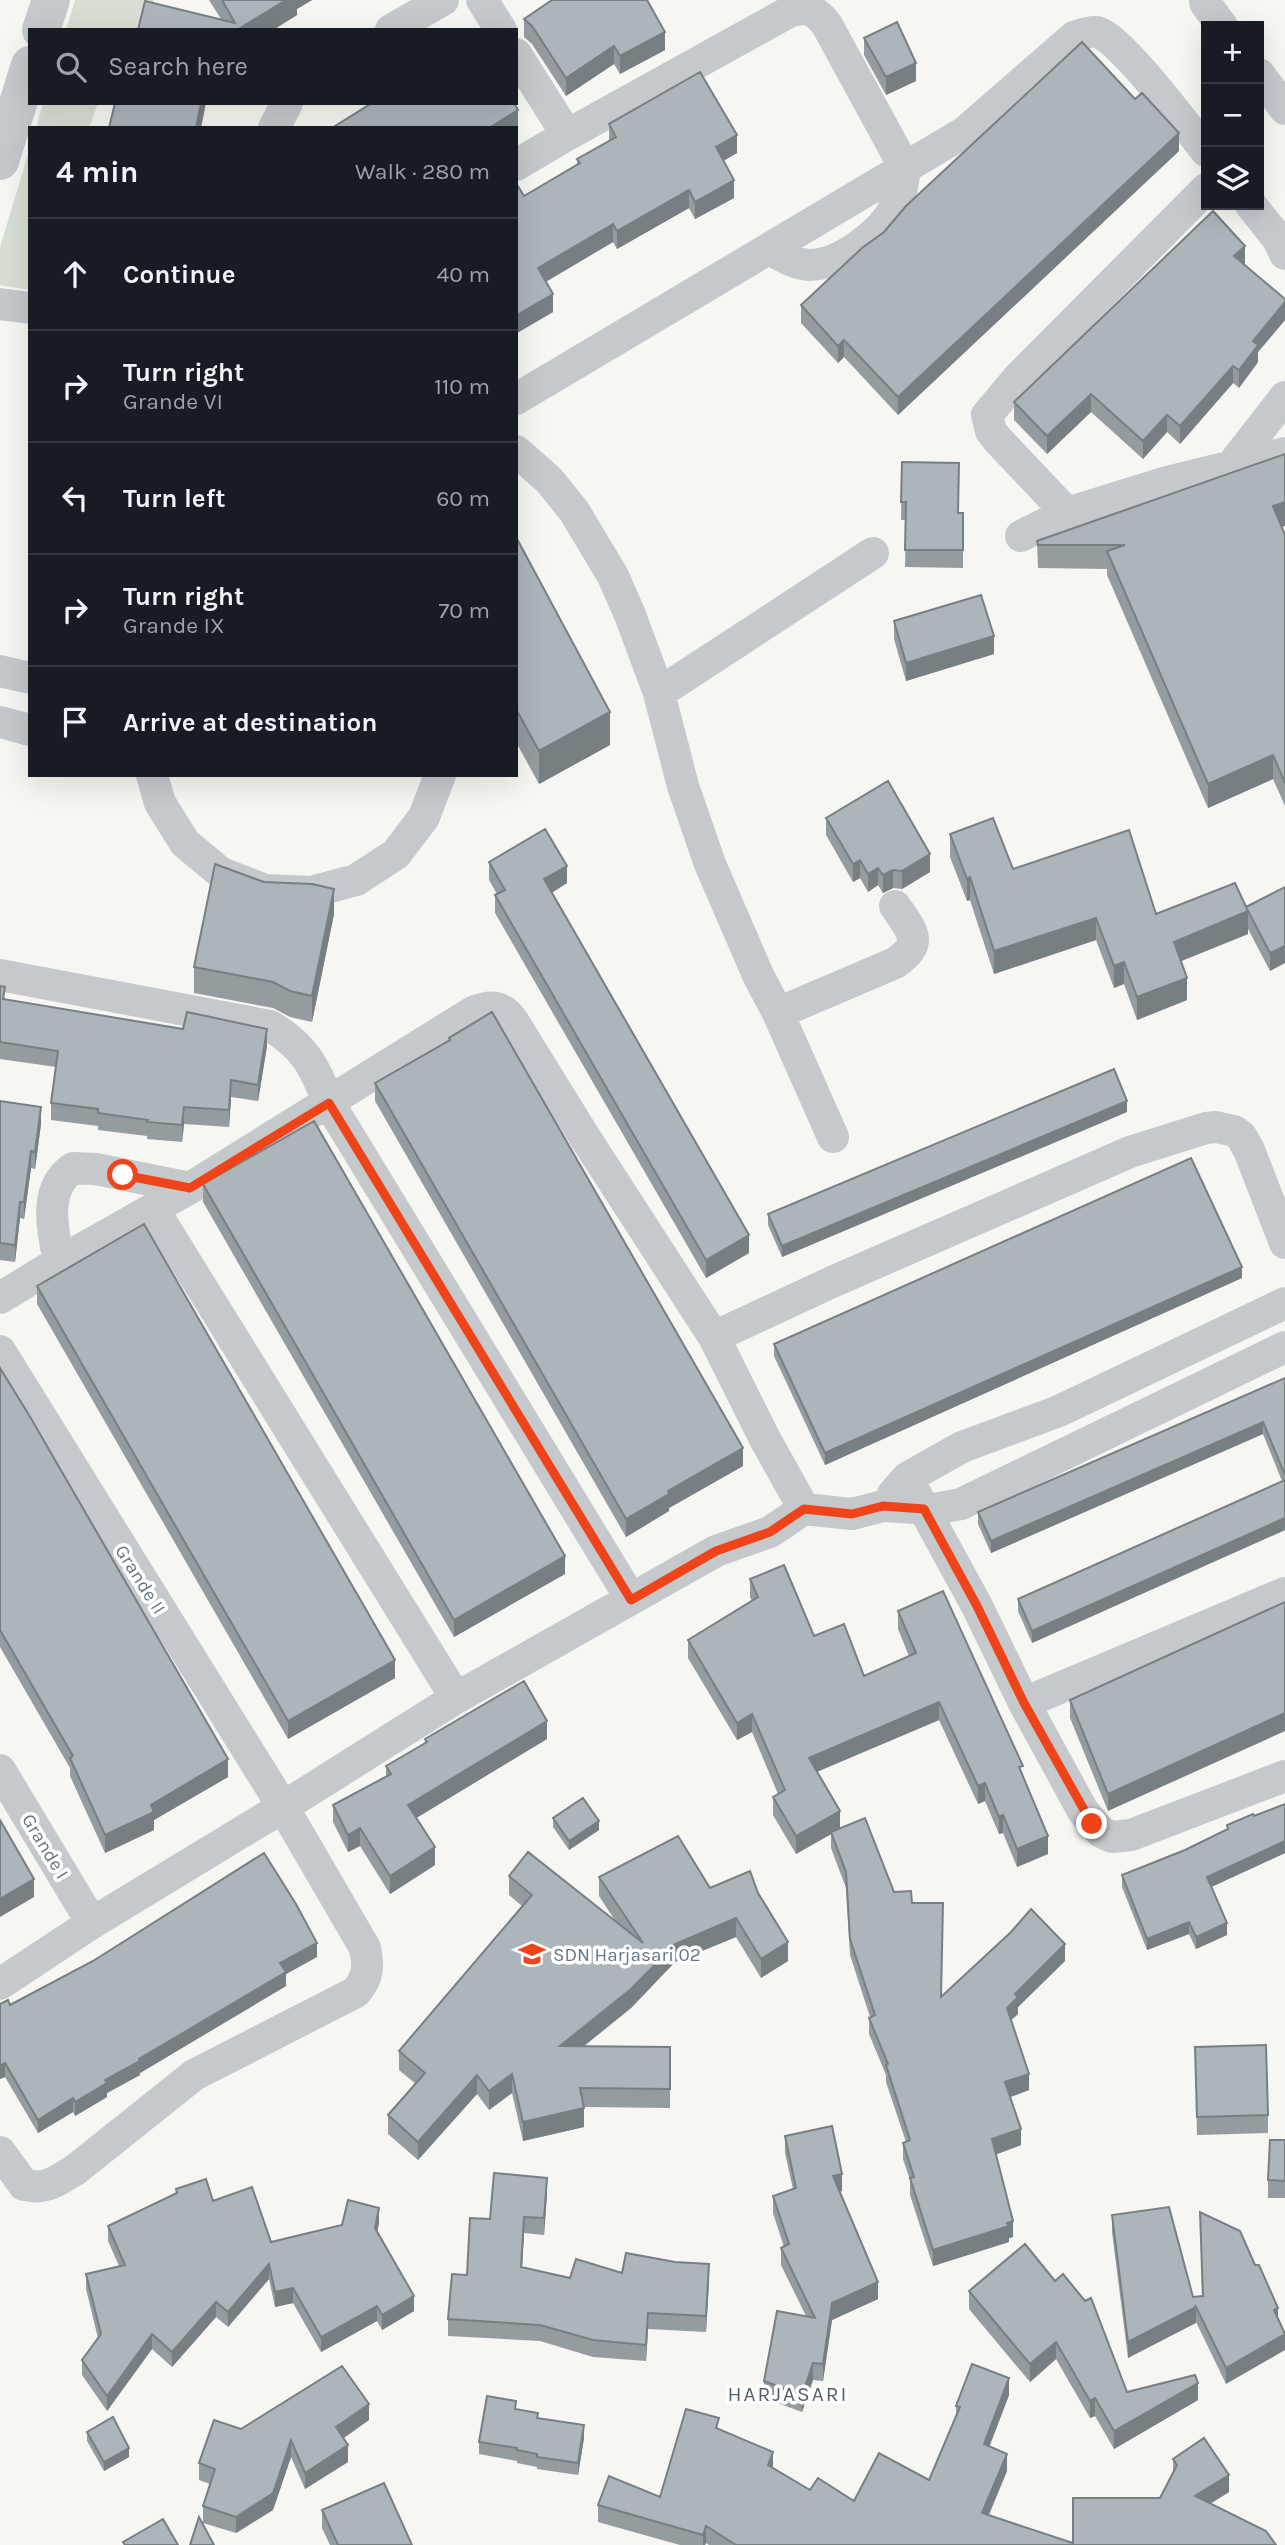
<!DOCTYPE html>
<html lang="en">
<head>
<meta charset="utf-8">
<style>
  :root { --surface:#171b24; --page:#20242c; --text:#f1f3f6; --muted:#9ea1a6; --line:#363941 }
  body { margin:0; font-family:Karla,sans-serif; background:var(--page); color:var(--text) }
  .controls { position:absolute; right:21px; top:21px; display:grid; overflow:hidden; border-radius:0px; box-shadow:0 7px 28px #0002 }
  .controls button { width:63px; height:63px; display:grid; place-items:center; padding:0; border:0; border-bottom:2px solid var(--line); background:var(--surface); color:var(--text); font:35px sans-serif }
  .stop { position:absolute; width:21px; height:21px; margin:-16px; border:5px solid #ef4419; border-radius:50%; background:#fff }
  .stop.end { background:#ef4419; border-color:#fff; box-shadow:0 2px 7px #0008 }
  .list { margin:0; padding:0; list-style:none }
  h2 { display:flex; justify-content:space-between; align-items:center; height:91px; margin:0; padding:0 28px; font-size:30px }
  h2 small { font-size:23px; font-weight:400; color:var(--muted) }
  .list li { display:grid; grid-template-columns:46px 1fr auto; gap:21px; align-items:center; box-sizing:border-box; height:112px; padding:0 28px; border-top:2px solid var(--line) }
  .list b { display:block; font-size:26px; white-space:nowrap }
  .list p { margin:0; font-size:23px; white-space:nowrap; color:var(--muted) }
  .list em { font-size:23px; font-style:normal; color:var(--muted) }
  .icon { flex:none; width:38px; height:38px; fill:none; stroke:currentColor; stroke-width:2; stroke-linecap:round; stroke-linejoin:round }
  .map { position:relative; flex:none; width:1285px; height:2545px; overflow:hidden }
  .search { position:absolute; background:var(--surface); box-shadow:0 7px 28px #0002; left:28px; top:28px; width:490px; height:77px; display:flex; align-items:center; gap:18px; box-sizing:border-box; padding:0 24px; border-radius:0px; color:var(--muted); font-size:26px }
  .panel { position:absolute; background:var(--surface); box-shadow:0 7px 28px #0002; left:28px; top:126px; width:490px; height:651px; border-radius:0px }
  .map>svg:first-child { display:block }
</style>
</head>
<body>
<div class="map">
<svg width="1285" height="2545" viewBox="0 0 1285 2545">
  <rect width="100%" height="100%" fill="#f6f6f2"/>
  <path fill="#d7ded3" d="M75,0h79l-16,30h-72z
    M43,103h55l-9,25h-53z
    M30,148v142l-30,-5v-38z"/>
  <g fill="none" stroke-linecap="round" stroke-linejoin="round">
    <path stroke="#c5c9cc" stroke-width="32" d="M482,0l19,30
      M1205,3l17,23
      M391,30l52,-30
      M516,54l51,81
      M1259,74l26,35
      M274,128l13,-25
      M516,165l51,-30 220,-122c18,-8 29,-3 40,12l78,143c-2,13 -3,26 -9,37 -13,28 -56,60 -87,60 -15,-1 -28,-10 -40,-16
      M1251,205l27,34 7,15
      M0,304l30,4
      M516,399l449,-267 109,-95c7,-2 15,-6 22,-5 22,2 93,98 110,119
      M516,451l33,29 25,31 39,65 17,39 29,78 24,93 27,78 48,111 20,38 55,124
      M1232,465l53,-68
      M1067,513l-70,-74 -6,-8 -4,-16 31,-37 188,-189
      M1021,536l46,-23 100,-31 118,-29
      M0,671l30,7
      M659,693l214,-140
      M0,722l30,8
      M152,775l8,28 25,40 36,30 44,17 46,2 45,-12 40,-26 28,-37 16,-42
      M0,975l270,51c36,21 44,41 59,77l302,496
      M778,1013l117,-50c30,-20 17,-32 0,-57
      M153,1209l303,489
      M59,1262c-6,-30 -17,-73 14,-94l23,1 94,19
      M0,1298l59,-36 131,-74 283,-176c17,-7 29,-7 40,9l71,115 130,201 51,102 39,70
      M714,1337l118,-55 298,-130 76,-24 10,-1 18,4 7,5 8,14 36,93
      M0,1351l283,456 82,141c4,19 3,29 -9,44l-162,83 -119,95c-18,11 -29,20 -51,15l-24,-33
      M907,1478l70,128 47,97 59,108 18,21 11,5 19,-2 154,-59
      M893,1494l14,-16 55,-31 97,-36 226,-108
      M1024,1703l261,-110
      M0,1770l92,153
      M0,1984l92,-61 191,-116 173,-109 260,-147 54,-19 34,-23 48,5 31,-8 51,3 27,-5 324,-157"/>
    <path stroke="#c5c9cc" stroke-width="38" d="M41,30l10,-30
      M0,161l30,-96"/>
  </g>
  <path fill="#949ca0" d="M209,0h103l-15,9v6l-24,15 -52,-11z
    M524,19l141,31 -45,24 -6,-10 -48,32 -34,-52 -8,-7z
    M864,38l52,43 -30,14 -22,-40z
    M609,124l128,29 -14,8 11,37 -39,21 -6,-11 -72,41 -4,-7 -67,40 7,30 -36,21 -1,-3v-147l8,13 53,-32v-5l32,-18z
    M1179,151l-281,264 -54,-58 -6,6 -37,-40v-18z
    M1245,263l-1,2 41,34v21l-27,32v10l-19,26 -6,-5 -53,61 -13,-12 -24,27 -52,-47 -44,42 -33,-34v-18z
    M1285,454v72l-4,1 4,8v271l-12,-27 -65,29 -101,-233v-6l-69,-1 -1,-27z
    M902,462l57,51h4v55l-58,-1 1,-47h-5z
    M516,537l94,208 -71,39 -23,-42z
    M894,621l100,33 -88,27 -12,-42z
    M826,818l104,54 -28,17 -9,-1 -10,5 -5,-8 -10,7 -8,-14 -7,4 -27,-47z
    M950,834l63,35 143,45 90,-7 39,-20 -15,84 -22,-42v5l-67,27 6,39 -50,20 -13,-36 -10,4 -18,-48 -102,34 -24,-74 -3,1 -17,-44z
    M489,862l78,21 -15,10 197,360 -43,25 -211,-365v-18l2,-1 -8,-14z
    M334,914l-22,108 -22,-5 -17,-9 -79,-15v-26z
    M0,986l5,13 262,47 -9,55 -27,-4 -2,30 -45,-3 -2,18 -35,-3v-3l-49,-6v-4l-47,-6v-17l5,-36 -56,-8z
    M449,1038l294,428 -74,42v3l-43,26 -251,-436v-18l74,-42z
    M0,1101l41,23 -6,45 -4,-1 -7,51 -4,-1 -5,44 -15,-2z
    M1127,1112l-345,145 -14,-32v-11z
    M203,1184l362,390 -111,63 -251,-435z
    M1242,1278l-417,187 -51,-109v-12z
    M37,1286l358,392 -107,61 -251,-435z
    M0,1368l228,409 -74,43v10l-49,23 -35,-77v-8l-70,-121z
    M1285,1378v152l-253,113 -14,-32v-12l264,-118 -19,-47 -272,119 -13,-29v-12z
    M750,1579l64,57 50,40 45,-20 -11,-27v-18l125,165 25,78 -31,13 -14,-34 -4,1 -14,-33 -7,3 -39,-84 -122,52 23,56 54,64 18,11 30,94 123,-36 -47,46v7l-7,6 18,70 -19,7 11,48 -25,9 17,83 -4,1v4l-76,24 -23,-71v-15l-7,-21v-16l3,-1 -20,-60v-7l-17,-41v-16l1,-1 -20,-62 -4,-67 -15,-40v-14l-35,20 -23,-39v-18l5,-3 -26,-62 -15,8 -49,-82v-18l64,-39 -2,-4z
    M1285,1602l-177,209 -38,-93v-18z
    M425,1739h122l-131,79 19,47 -45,29 -30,-48 -12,6 -15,-30v-17l53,-28v-11l39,-22z
    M1285,1804v49l-74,34 16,48 -31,14 -7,-15 -42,16 -25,-63v-12l63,-25 42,-20v-5z
    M553,1818l46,12 -30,20 -16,-23z
    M509,1876l107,46 -17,-26v-19l159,16 30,68 -27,17 -25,-41 -61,25 -44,46 -48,39h87v61l-86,-1v20l-61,14 -11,-48 -23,17 -12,-16 -59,66 -30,-26v-19l28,-31 -17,-14v-19l123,-145 -13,-11z
    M317,1957l-31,17v12l-146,87v2l-33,18v4l-32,19 -2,-4 -35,21 -33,-56 -5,2v-75l10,1z
    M1195,2047l73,68v18l-71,2z
    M785,2136l57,55 -3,1 39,107 -46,21 -9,61 -10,-1 -11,32 -38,-14v-17l42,-65 -25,-51v-17l3,-1 -11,-34v-17l20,-7 -8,-36z
    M1285,2140v58h-17v-18z
    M176,2189l37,12 58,41 108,-19 -2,9 37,79 -32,19 -5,-9 -56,31 -28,-49 -18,4 -6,-28 -41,48 -12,-10 -44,50 -20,-18 -45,62 -25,-36v-15l16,-22 -12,-49v-15l33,-8 -11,-25v-15l68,-33z
    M547,2194l-3,41 -20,-2 -2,35 48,10 52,-5 87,7 -3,52 -58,-3 -2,32 -53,-4 -53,-16 -92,-5v-17l42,-100z
    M1200,2212l40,19 -14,153 -30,-62 -68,36 -16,-126v-17l81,82 9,-1z
    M1025,2244l102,148 71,8 -84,49 -19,-33 -5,2 -34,-59 -26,23 -61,-73v-18z
    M1009,2395l-20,51 18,25 -18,44 84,28 87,-45 13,-25v-14l56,33 -19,12 66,41h-567l-3,-2 -1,2h-25l-82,-23v-17l62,-8 59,-67 54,38 37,22 44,11 75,-21 27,-62v-12z
    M516,2410l68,28 -6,37 -41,-6v-2l-20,-4v-2l-38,-7v-12z
    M369,2420l-25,18 4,24 -43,27 -14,-32 -18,53 -37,23 -33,-10v-17l7,-22 -11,-4v-17l42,-34z
    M87,2432l42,25 -25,14 -17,-30z
    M322,2510l90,35h-82l-8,-17z"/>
  <path fill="#787f82" d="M286,0h26l-15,9v6l-24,15h-36z
    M665,32v18l-45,24v-18z
    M614,46v18l-48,32v-18z
    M916,63v18l-30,14v-18z
    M201,103h5l-5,25h-5z
    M518,110v17l-2,1h-27z
    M1179,133v18l-281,264v-18z
    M737,135v18l-21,12v-18z
    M734,180v18l-39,21v-17z
    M689,190v18l-72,41v-18z
    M613,224v18l-75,44v-18z
    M1245,246v17l-11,11v-18z
    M553,294v18l-36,21v-18z
    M1285,302v18l-27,32v10l-19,26v-18l14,-29z
    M844,340v17l-6,6v-17z
    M1233,366v17l-53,61v-18z
    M1091,394v18l-44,42v-18z
    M1167,415v17l-24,27v-18z
    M1285,502v24l-12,4v-24z
    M994,636v18l-88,27v-18z
    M610,712v33l-71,39v-33z
    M1273,755v24l-65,29v-24z
    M930,854v18l-28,17v-18z
    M860,860v18l-7,4v-18z
    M567,866v17l-23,14v-18z
    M878,868v17l-10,7v-18z
    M893,870v18l-10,5v-18z
    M970,877v23l-3,1v-22z
    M334,889v25l-22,108v-26z
    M1248,911v23l-74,30v-22z
    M1096,918v22l-102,34v-23z
    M1285,946v17l-15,8v-18z
    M1124,962v22l-10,4v-22z
    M1187,978v22l-50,20v-23z
    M267,1029v17l-9,55v-16z
    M231,1080v17l-2,30v-17z
    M1127,1101v11l-345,145v-11z
    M41,1107v17l-6,45v-17z
    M184,1107v17l-2,18v-17z
    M31,1151v17l-7,51v-17z
    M20,1202v16l-5,44v-17z
    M749,1235v18l-43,25v-18z
    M1242,1267v11l-417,187v-12z
    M1263,1422v12l-272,119v-12z
    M743,1448v18l-74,42v3l-43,26v-18l42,-28z
    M1285,1518v12l-253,113v-12z
    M565,1556v18l-111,63v-17z
    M395,1660v18l-107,61v-18z
    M939,1702v18l-130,55v-17z
    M1285,1713v18l-177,80v-17z
    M752,1714v18l-15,8v-17z
    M547,1721v18l-139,84v-18z
    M228,1759v18l-74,43v10l-49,23v-18l46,-30z
    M985,1783v18l-7,3v-18z
    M840,1811v18l-44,25v-18z
    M1003,1815v18l-4,1v-17z
    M599,1821v9l-30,20v-9z
    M360,1828v18l-12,6v-17z
    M1048,1836v18l-31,13v-18z
    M1285,1841v12l-78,36v-12z
    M435,1847v18l-45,29v-18z
    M34,1879v18l-34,20v-18z
    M736,1918v19l-61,25 -44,46 -71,57v-19l115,-102z
    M1189,1922v12l-42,16v-11z
    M1227,1923v12l-31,14v-12z
    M788,1942v19l-27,17v-19z
    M317,1943v14l-31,17v12l-146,87v2l-33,18v4l-32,19v-14l30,-22 34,-21 141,-96z
    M1065,1944v17l-47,46v7l-11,10v-16l8,-14z
    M5,2063v14l-5,2v-13z
    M512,2074v19l-23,17v-19z
    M1029,2074v16l-24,9v-17z
    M477,2075v19l-59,66v-18z
    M73,2098v14l-35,21v-13z
    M584,2108v19l-61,14v-19z
    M1021,2129v16l-29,11v-17z
    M842,2174v17l-9,2v-17z
    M547,2178v16l-3,41v-17z
    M379,2208v15l-4,20v-15z
    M524,2217v16l-3,51v-17z
    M1013,2221v16l-4,1v4l-76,24v-16z
    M269,2264v15l-41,48v-15z
    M709,2264v16l-3,52v-16z
    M878,2282v17l-46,21 -9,61v-17l9,-61z
    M293,2288v15l-18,4v-15z
    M414,2296v15l-32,19v-15z
    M216,2302v15l-44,50v-15z
    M377,2306v15l-56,31v-15z
    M1196,2307v16l-68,35v-16z
    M1278,2308v16l-4,-14z
    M648,2313v16l-2,32v-16z
    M152,2334v15l-45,62v-15z
    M1285,2334v16l-59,34v-16z
    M1056,2342v17l-26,23v-18z
    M813,2363v17l-11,32v-17z
    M1009,2378v17l-25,66v-17z
    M1198,2383v17l-84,49v-18z
    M1095,2398v18l-5,2v-17z
    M369,2404v16l-33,23v-16z
    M584,2425v13l-6,37v-12z
    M291,2440v17l-18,53 -37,23v-16z
    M348,2445v17l-43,27v-16z
    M129,2448v9l-25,14v-9z
    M773,2452v17l-5,-4z
    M1007,2454v17l-25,59v-17z
    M1229,2475v17l-34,21v-17z
    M706,2526v17l-1,2h-2v-10z"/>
  <path fill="#acb5ba" stroke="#787f82" stroke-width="2" d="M222,0h64l-49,30h-99l7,-29 90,22z
    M552,0h95l18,32 -45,24 -6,-10 -48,32 -34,-52 -8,-7z
    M897,22l19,41 -30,14 -22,-39z
    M1082,42l53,57 7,-6 37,40 -281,264 -54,-57 -6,6 -37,-41 61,-57 22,-16 22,-26z
    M700,72l37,63 -21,12 18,33 -39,22 -6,-12 -72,41 -4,-7 -75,44 15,26 -36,21 -1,-2v-130l8,13 56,-33 -3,-4 39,-22 -7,-13z
    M115,103h86l-5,25h-87z
    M372,103h142l4,7 -29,18h-157z
    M1213,211l32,35 -11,10 51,43v3l-32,39 5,4 -19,25 -6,-4 -53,60 -13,-11 -24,26 -52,-47 -44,42 -33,-34z
    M1285,454v48l-12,4 12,29v248l-12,-28 -65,29 -101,-233 18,-6h-87l-1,-4z
    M902,462l57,1 -1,50h5v37h-58l1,-48h-5z
    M516,537l94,175 -71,39 -23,-42z
    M981,595l13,41 -88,27 -12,-42z
    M888,781l42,73 -28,17 -9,-1 -10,5 -5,-7 -10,6 -8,-14 -7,4 -27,-46z
    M993,818l20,51 116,-39 27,84 79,-31 13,28 -74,31 13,36 -50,19 -13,-35 -10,4 -18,-48 -102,33 -24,-74 -3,2 -17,-45z
    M545,829l22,37 -23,13 205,356 -43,25 -211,-365 10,-5 -16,-28z
    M215,864l49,18 48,2 22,5 -22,107 -22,-5 -17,-9 -79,-15z
    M1285,887v59l-15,7 -24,-46z
    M0,986l5,1 -2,12 180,30 4,-17 80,17 -9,56 -27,-5 -2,30 -45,-3 -2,18 -35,-3 1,-2 -50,-7v-4l-47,-6 7,-52 -58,-9z
    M492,1012l251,436 -75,43 1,3 -43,25 -251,-436 75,-43 -1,-2z
    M1114,1069l13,32 -345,145 -14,-32z
    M0,1101l41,6 -6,45 -4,-1 -7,51h-4l-5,43 -15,-2z
    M314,1121l251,435 -111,64 -251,-436z
    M1191,1158l51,109 -417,186 -51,-109z
    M144,1224l251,436 -107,61 -251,-435z
    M0,1368l29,47 199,344 -77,46 3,7 -49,23 -35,-77 3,-2 -73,-126z
    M1285,1378v97l-22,-53 -272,119 -13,-29z
    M1285,1480v38l-253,113 -14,-32z
    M784,1565l30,71 30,-12 20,52 52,-23 -18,-42 45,-20 80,175 -4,1 29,69 -31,13 -14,-34 -4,2 -14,-34 -7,3 -39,-84 -130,56 31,53 -44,25 -23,-39 12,-7 -33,-76 -15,9 -49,-83 70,-43 -8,-18z
    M1285,1602v111l-177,81 -38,-94z
    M524,1681l23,40 -139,84 27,42 -45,29 -30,-48 -12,7 -15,-30 58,-31 -5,-8 41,-24 -2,-3z
    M583,1798l16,23 -30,20 -16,-23z
    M1285,1804v37l-78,36 20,46 -31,14 -7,-15 -42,17 -25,-64 63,-25 43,-21 -1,-4 26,-11 1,2z
    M865,1818l29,74 17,-1 1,12h31l-2,94 70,-65 20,-23 34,35 -50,50 3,3 -11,11 22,66 -24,8 16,47 -29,10 21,82 -6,2 2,3 -76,24 -23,-72 4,-1 -11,-34 7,-3 -24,-75 2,-1 -19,-46 6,-3 -25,-76 -4,-67 -15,-40z
    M0,1820l34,59 -34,20z
    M678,1836l32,52 40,-17 8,22 30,49 -27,17 -25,-41 -61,26 -44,45 -71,57 110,1v42l-90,-1 4,20 -61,14 -11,-48 -23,17 -12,-16 -59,67 -30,-27 37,-42 -26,-22 133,-156 -23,-19 19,-24 115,91 -44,-66z
    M264,1853l32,51 21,39 -37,20 6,9 -147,87 1,2 -35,19 2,3 -32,19 -2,-4 -35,22 -33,-57 -5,3v-62l8,-4 2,5 83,-44z
    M1266,2045l2,70 -71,2 -2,-70z
    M832,2126l10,48 -9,2 45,106 -46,21 -9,61 -10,-1 -11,32 -38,-14 13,-70 38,7 -34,-70 8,-4 -16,-48 23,-8 -11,-52z
    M1270,2140h15v41l-17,-1z
    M494,2173l53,5 -3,40 -20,-1 -3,50 49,11 6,-19 46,14 4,-20 49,9 34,2 -3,52 -58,-3 -2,32 -53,-5 -53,-15 -92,-6 4,-45 15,1 3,-57 20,1z
    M206,2179l7,22 39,-14 19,55 71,-17 6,-25 31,8 -4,20 39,68 -32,19 -5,-9 -56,31 -28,-49 -18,4 -6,-28 -41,48 -12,-10 -44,50 -20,-18 -45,62 -25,-36 19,-26 -15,-60 39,-9 -17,-39 69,-33 -1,-4z
    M1169,2207l24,90 10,-1 -3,-84 40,19 15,34h4l19,43 -4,2 11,24 -59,34 -31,-63 1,2 -68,35 -16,-127z
    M1025,2244l30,37 8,-7 22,27 6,-3 36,94 68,-17 3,8 -84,48 -19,-33 -5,3 -34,-59 -26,22 -61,-73z
    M972,2364l37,14 -25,66 23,10 -25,59 91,30v-45h87l17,-33 -4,-6 31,-21 25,37 -34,21 71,35 10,14h-540l-30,-19 -3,9 -105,-30 11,-29 51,21 26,-88 33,9 -3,10 57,24 -5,13 42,25 8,-12 36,23 25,-48 50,27 31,-73 -4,-1z
    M342,2366l27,38 -33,23 12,18 -43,28 -14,-33 -18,53 -37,24 -33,-11 12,-37 -16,-6 15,-43 27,9z
    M487,2396l29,5 -1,8 23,4 -1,5 47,7 -6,38 -41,-6v-3l-20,-4v-2l-38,-6z
    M113,2417l16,31 -25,14 -17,-30z
    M384,2483l28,62h-74l-16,-35z
    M199,2517l15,28h-24z
    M163,2519l15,26h-53l-2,-3z"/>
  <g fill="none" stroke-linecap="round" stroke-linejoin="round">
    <path stroke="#ef4419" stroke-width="9" d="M123,1175l67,13 139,-85 302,497 85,-49 54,-19 34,-23 48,5 31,-8 41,3 53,97 47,97 68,121"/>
  </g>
  <defs>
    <g id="school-bare" transform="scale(2.1)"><path d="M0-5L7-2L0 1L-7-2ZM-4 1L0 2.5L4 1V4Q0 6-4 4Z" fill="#ef4419" stroke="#fff" stroke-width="2.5" paint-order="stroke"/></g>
  </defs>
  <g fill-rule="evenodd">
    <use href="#school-bare" x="532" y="1954"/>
  </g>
  <g text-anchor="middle" stroke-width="7" stroke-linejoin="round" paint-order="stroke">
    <g font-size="19" fill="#637786" stroke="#fff">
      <text transform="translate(141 1579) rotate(58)" y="7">Grande II</text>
      <text transform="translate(46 1846) rotate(59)" y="7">Grande I</text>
    </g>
    <g font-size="19" fill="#637786" stroke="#fff" text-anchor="start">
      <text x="553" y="1961">SDN Harjasari 02</text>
    </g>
    <g font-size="21" letter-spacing="2" fill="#51606a" stroke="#fff">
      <text x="788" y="2401">HARJASARI</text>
    </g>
  </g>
</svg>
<div class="controls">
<button>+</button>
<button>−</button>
<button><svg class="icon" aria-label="layers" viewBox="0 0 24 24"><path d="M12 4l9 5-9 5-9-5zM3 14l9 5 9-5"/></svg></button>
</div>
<div class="stop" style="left:123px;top:1175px"></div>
<div class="stop end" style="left:1092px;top:1824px"></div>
<div class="search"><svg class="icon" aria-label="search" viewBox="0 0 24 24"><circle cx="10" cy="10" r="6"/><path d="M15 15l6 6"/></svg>Search here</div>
<section class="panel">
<h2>4 min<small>Walk · 280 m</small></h2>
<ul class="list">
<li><svg class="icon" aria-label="ahead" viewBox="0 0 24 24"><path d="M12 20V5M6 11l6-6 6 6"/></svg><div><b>Continue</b></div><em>40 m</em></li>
<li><svg class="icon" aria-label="right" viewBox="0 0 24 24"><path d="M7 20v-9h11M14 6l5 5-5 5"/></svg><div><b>Turn right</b><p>Grande VI</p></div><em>110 m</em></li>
<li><svg class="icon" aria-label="left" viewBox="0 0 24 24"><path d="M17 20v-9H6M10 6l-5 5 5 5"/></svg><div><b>Turn left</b></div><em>60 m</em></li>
<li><svg class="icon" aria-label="right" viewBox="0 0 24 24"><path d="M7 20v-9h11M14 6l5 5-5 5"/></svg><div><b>Turn right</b><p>Grande IX</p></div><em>70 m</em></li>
<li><svg class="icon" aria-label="arrive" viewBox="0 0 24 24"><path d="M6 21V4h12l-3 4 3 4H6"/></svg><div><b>Arrive at destination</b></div></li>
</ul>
</section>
</div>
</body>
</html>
